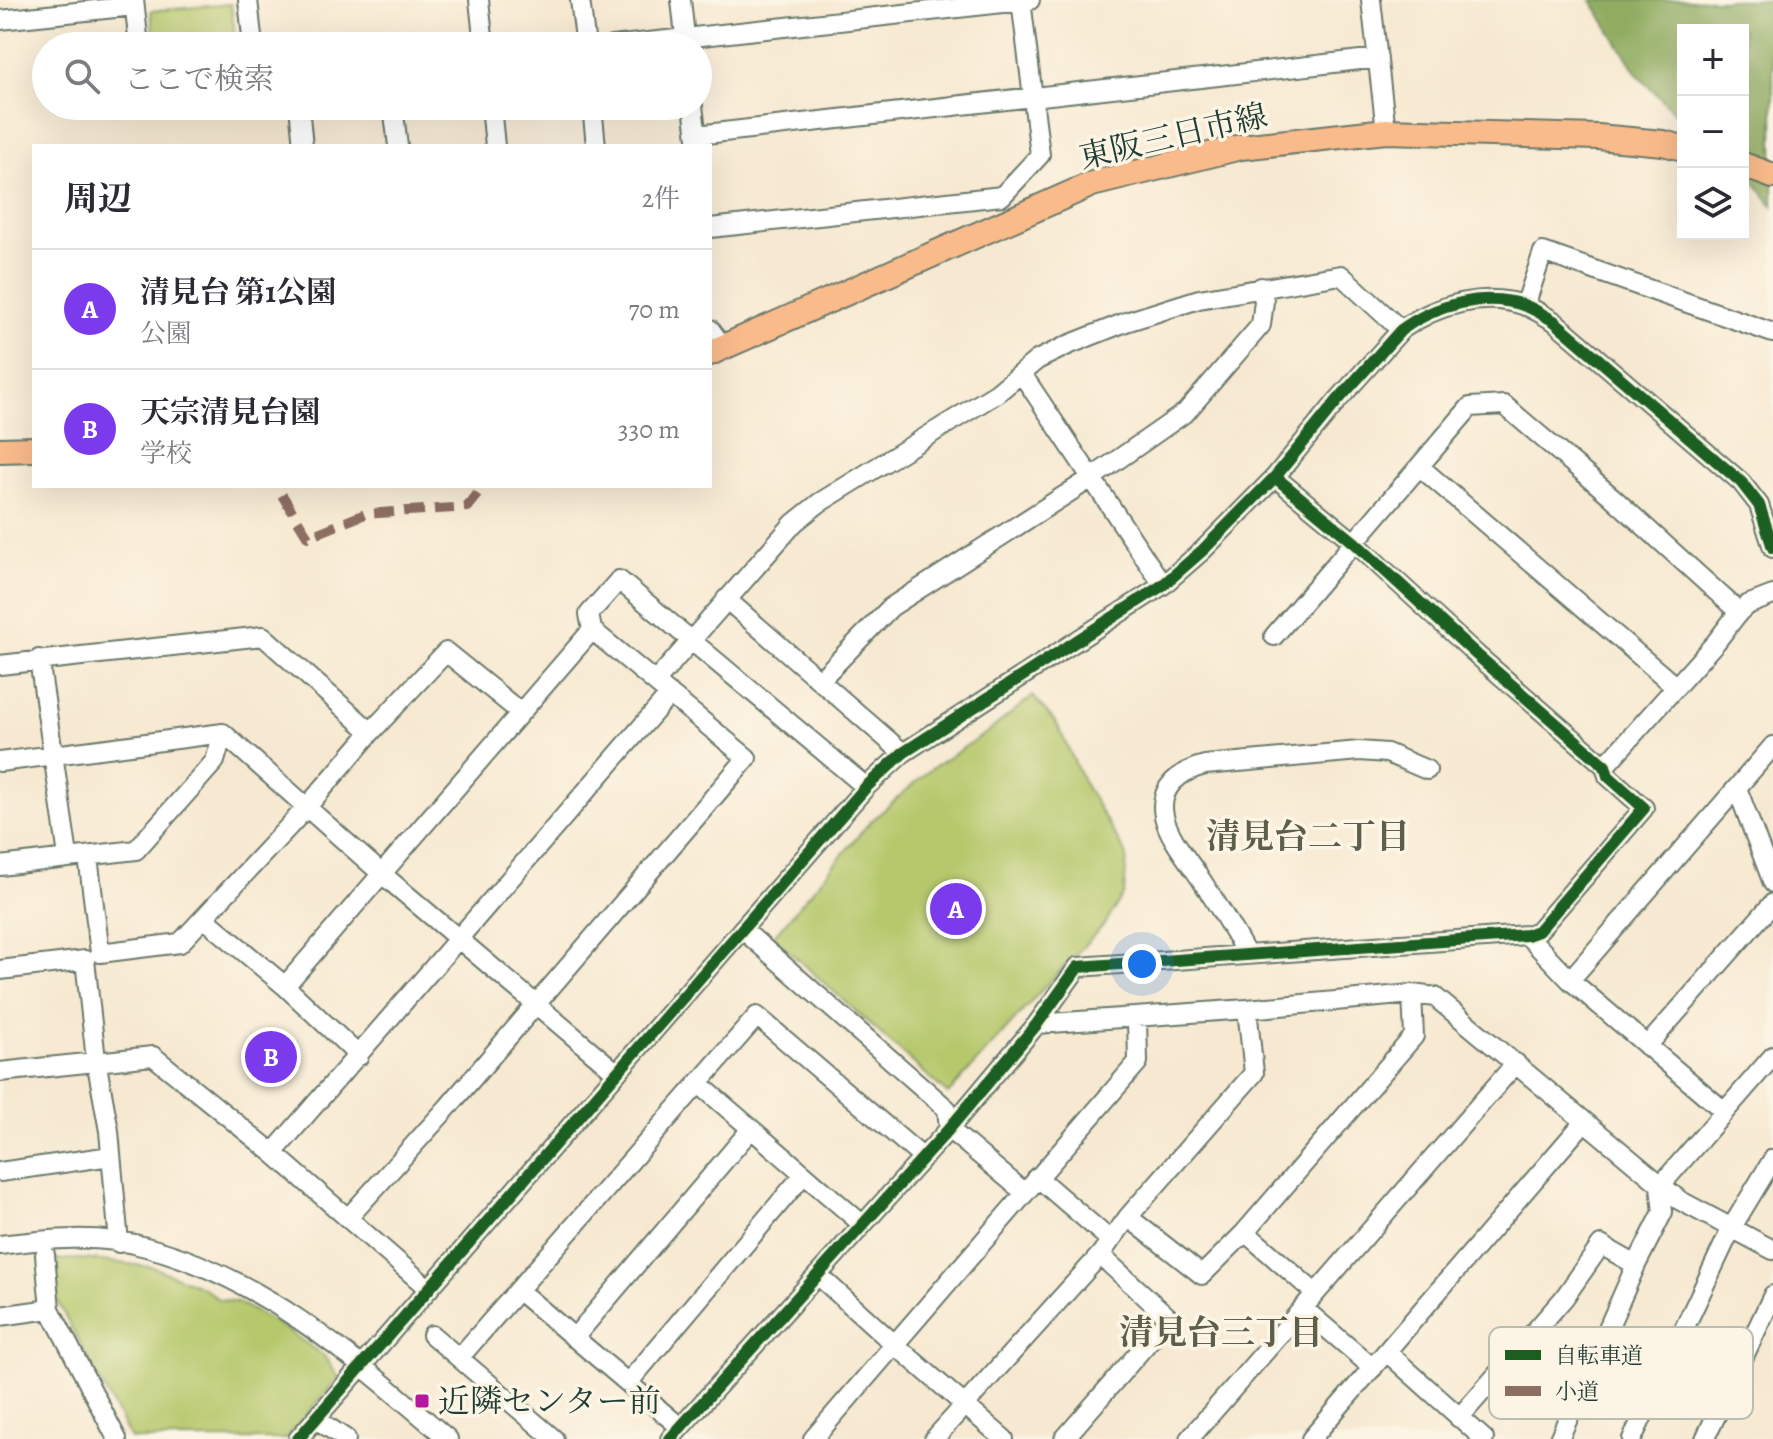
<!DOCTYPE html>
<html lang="ja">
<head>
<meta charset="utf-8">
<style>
  :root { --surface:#fff; --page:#f2f2f3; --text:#2b2b33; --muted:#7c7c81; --line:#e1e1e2; --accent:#7c3aed }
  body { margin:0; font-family:Alegreya,"Noto Serif JP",serif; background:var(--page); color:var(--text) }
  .controls { position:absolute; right:24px; top:24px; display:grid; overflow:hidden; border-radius:0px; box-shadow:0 8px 32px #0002 }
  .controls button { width:72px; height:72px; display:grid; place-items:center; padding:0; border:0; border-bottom:2px solid var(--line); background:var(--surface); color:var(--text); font:40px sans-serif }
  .you { position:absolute; left:1142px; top:964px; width:28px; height:28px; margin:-20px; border:6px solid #fff; border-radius:50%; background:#1a73e8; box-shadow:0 0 0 12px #1a73e833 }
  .badge { display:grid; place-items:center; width:52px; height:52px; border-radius:50%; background:var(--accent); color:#fff; font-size:26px; font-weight:700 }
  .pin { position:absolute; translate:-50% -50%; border:4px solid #fff; box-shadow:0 2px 8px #0006 }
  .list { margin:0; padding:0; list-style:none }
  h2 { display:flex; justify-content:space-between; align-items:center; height:104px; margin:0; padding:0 32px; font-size:34px }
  h2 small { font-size:26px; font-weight:400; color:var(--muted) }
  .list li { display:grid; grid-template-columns:52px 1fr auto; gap:24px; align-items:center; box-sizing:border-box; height:120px; padding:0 32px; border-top:2px solid var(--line) }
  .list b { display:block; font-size:30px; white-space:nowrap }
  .list p { margin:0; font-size:26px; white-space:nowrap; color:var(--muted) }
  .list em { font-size:26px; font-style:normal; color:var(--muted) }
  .icon { flex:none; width:44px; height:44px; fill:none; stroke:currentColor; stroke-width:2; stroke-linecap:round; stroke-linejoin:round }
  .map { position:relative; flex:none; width:1773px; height:1439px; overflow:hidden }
  .search { position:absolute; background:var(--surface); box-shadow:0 8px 32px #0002; left:32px; top:32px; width:680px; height:88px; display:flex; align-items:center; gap:20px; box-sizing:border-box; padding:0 28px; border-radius:44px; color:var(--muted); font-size:30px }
  .panel { position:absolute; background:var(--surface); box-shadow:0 8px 32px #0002; left:32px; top:144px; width:680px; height:344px; border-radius:0px }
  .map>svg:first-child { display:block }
</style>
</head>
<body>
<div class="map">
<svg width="1773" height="1439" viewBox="0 0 1773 1439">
  <rect width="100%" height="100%" fill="#fcf5e5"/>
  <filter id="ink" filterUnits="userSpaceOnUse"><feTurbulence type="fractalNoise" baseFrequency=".0125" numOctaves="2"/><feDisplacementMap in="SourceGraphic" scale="16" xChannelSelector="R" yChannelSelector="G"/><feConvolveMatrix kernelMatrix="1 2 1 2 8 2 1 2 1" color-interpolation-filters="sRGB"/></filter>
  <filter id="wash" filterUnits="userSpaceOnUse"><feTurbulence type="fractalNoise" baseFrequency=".006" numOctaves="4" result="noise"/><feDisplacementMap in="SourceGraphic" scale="32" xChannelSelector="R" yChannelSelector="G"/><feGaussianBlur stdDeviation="1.8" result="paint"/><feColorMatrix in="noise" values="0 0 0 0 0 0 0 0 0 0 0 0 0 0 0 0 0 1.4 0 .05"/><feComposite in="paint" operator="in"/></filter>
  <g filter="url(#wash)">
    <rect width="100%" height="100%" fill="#f7e9d1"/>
    <path fill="#b6c86c" stroke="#6a8250" stroke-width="2" d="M231,4l5,42h-82l-3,-35z
      M1033,696l24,28 27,59 43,73 -3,37 -19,31 -67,70 -90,100 -175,-157 96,-114 62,-54 58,-38z
      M84,1259l69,8 51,21 14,11 19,3 44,24 43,30 15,22 -54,61h-154l-75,-140 -5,-39z"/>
    <path fill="#90ac60" stroke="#58744a" stroke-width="2" d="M1591,0h182v206l-30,-39v-137h-60v91l-46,-47z"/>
  </g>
  <g filter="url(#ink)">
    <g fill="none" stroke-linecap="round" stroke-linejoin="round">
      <g stroke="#6b796b" stroke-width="22">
        <path id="minor" d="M134,0l5,46
          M248,0l5,46
          M479,0l5,46
          M580,0l6,46
          M681,0l5,46
          M1371,0l15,131
          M0,20l134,-14
          M612,46l418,-46
          M299,106l4,40
          M393,106l5,40
          M491,106l4,40
          M592,106l4,40
          M693,106l5,40
          M697,135l681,-77
          M710,228l292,-32 38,-41 -19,-155
          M1525,306l18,-54 230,81
          M710,329l13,18
          M1022,374l141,211
          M1420,467l256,220
          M726,599l177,154
          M1274,636l196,-229 34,-2 107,91 128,116
          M39,659l29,197
          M0,665l263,-29 108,96
          M821,679l70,-72 199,-128 96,-67 75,-87 3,-24 -3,-14
          M656,681l138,-158 25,-20 178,-110 40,-33 31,-15 58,-23 73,-23 142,-24 60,55
          M0,762l223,-29 159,141 235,199
          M1605,766l111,-124 23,-30 8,-7 26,-10
          M1737,788l36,95
          M88,857l12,96 80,-10 127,-136 64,-75 75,-80 74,60
          M0,866l136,-16 79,-89 8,-28
          M204,918l81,68 74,70
          M742,929l205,180 2,20 75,63
          M1527,935l43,45 154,131
          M1247,955c-14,-25 -29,-50 -45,-74 -12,-19 -33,-42 -38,-65 -6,-29 16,-45 41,-51l154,-14 28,2 40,17
          M0,970l85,-10 11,100 13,71 10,112
          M1570,980l203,-234
          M285,986l307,-356
          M1037,1024l210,-15 165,-15 23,3 244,203 94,50
          M1647,1046l126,-143
          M0,1072l153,-16 120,97 156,136
          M698,1083l164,141
          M273,1153l397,-459
          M0,1172l111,-16
          M1037,1177l73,63
          M1128,1217l74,58 43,-43 169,-196 -2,-42
          M348,1218l100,-111 299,-349 -155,-128 -3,-16 30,-34 247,207
          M1245,1232l70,61
          M0,1245c47,-6 100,-11 146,2 119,31 211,114 302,192
          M45,1255l5,54
          M818,1275l76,69 110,95
          M518,1290l162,137
          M1303,1308l70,60
          M0,1316l50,-7 67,130
          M432,1335l122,104
          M574,1338l177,-209
          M1388,1353l96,86
          M459,1358l298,-342 165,141
          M628,1383l176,-209
          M1459,1418l105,-120 37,-53 35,20
          M316,1419l30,20
          M298,1439l568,-652 37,-34 260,-168 40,-35 72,-73 63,-77 63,-70c34,-25 84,-39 125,-24 10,4 19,10 28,15l187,161 18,23 14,43
          M670,1439l279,-310 88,-105 41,-57 449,-32 11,-4 106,-123 -36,-32 -3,-10 -128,-111 -122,-112 -80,-66
          M813,1439l325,-377 -1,-44
          M934,1439l166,-184 28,-38 126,-144 -7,-64
          M1064,1439l105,-121 -69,-63
          M1189,1439l327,-376
          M1311,1439l273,-317
          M1559,1439l77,-174 27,-53 -3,-26 113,-130
          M1632,1439l100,-212 41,-68
          M1705,1439l68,-144"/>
      </g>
      <g stroke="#6b796b" stroke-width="28">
        <path id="major" d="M1743,165l30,11
          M710,353l382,-169 149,-37 145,-16 212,6 65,6 20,5
          M0,450l34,-1"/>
      </g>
      <use href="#minor" stroke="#fff" stroke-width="18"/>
      <use href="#major" stroke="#fabb8b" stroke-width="24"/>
      <path stroke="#8d6e63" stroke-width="10" stroke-dasharray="20 10" stroke-linecap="butt" d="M282,495l26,42 57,-23 102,-7 17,-21"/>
      <g stroke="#fcf5e5" stroke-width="17">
        <path id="cycleway" d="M298,1439l568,-652 37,-34 260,-168 40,-35 72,-73 63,-77 63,-70c34,-25 84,-39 125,-24 10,4 19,10 28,15l187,161 18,23 14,43
          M670,1439l279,-310 88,-105 41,-57 449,-32 11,-4 106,-123 -36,-32 -3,-10 -128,-111 -122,-112 -80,-66"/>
      </g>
      <use href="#cycleway" stroke="#1b5e20" stroke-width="12"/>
    </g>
  </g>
  <rect fill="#b5179e" stroke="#fcf5e5" stroke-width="3" x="414" y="1393" width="16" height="16" rx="4"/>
  <g text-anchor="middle" stroke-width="7" stroke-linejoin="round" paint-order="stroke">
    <g font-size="32" fill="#1f3d34" stroke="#fcf5e5">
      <text transform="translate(1173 136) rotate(-13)" y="11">東阪三日市線</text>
    </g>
    <g font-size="32" fill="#1f3d34" stroke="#fcf5e5" text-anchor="start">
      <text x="438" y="1412">近隣センター前</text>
    </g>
    <g font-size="34" font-weight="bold" fill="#5d5f4c" stroke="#fcf5e5">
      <text x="1308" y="848">清見台二丁目</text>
      <text x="1221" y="1344">清見台三丁目</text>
    </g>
  </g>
  <rect x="1489" y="1327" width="264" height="92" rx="12" fill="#fcf5e5" stroke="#babeb0" stroke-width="2"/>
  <rect x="1505" y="1350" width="36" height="10" fill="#1b5e20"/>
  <rect x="1505" y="1386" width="36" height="10" fill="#8d6e63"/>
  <g font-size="22" fill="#1f3d34">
    <text x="1555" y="1363">自転車道</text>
    <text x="1555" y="1399">小道</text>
  </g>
</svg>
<div class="controls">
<button>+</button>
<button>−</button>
<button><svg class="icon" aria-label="layers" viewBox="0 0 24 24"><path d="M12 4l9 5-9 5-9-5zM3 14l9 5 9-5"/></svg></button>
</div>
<div class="you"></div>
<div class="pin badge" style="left:956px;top:909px">A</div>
<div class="pin badge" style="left:271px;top:1057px">B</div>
<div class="search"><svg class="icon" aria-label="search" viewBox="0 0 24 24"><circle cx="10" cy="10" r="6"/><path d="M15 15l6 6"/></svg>ここで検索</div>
<section class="panel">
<h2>周辺<small>2件</small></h2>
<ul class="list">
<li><span class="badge">A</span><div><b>清見台 第1公園</b><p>公園</p></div><em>70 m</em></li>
<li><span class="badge">B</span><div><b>天宗清見台園</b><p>学校</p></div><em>330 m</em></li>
</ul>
</section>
</div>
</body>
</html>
